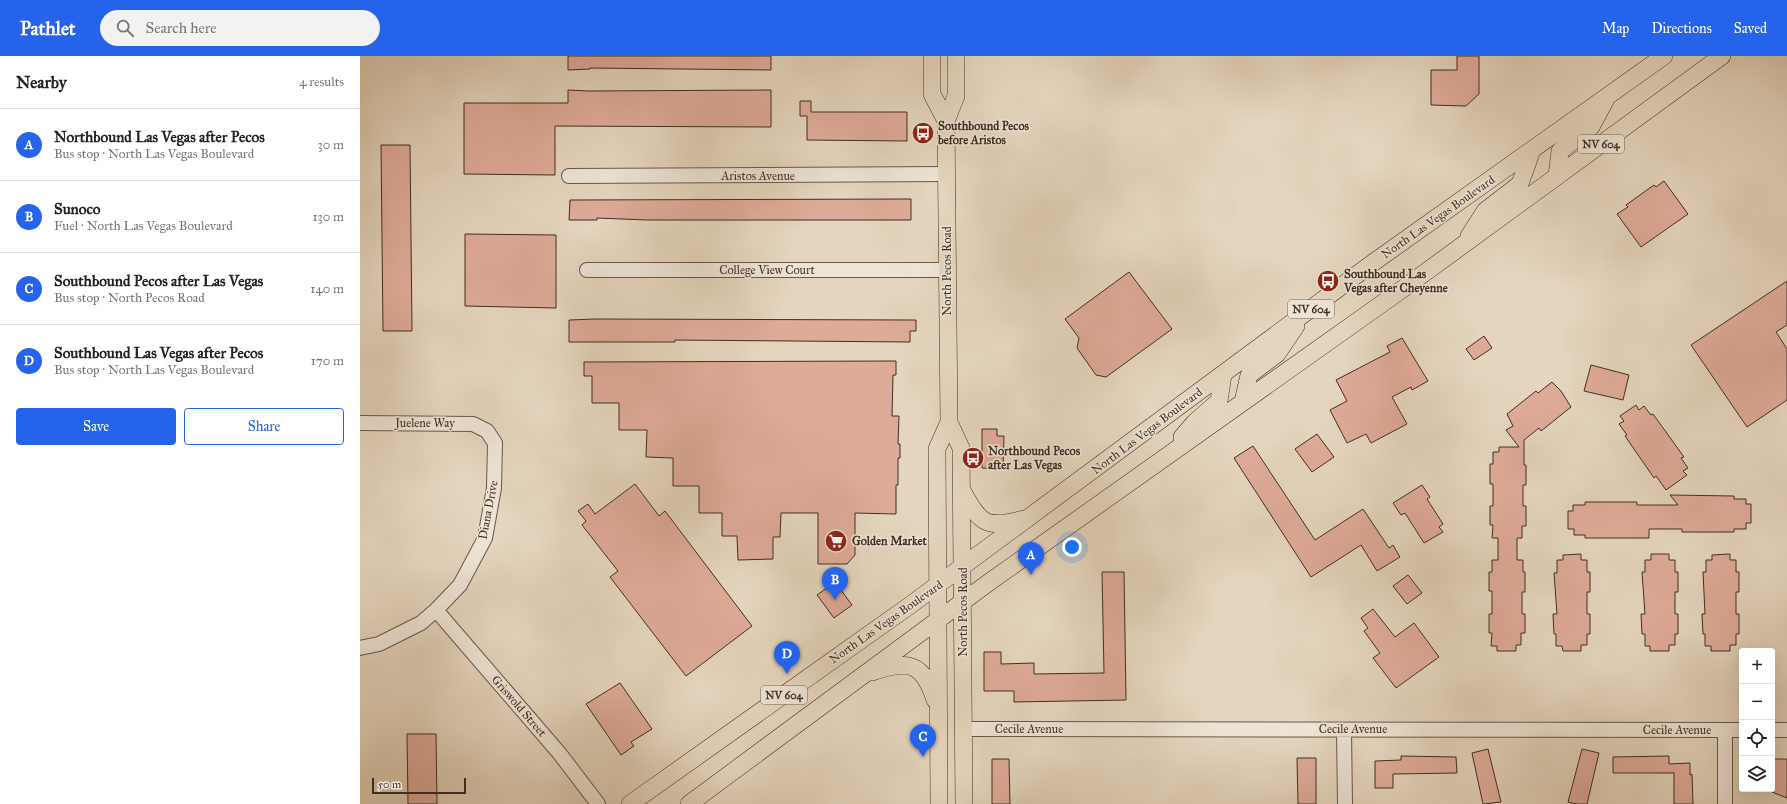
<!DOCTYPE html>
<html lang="en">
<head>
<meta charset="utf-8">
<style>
  :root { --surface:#fff; --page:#f2f2f2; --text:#222; --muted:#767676; --line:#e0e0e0; --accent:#2563eb }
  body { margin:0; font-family:"IM FELL Great Primer",serif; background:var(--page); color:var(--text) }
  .controls { position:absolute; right:12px; bottom:12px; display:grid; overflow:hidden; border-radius:4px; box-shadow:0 4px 16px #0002 }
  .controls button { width:36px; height:36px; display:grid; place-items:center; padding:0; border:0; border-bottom:1px solid var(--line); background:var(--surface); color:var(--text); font:20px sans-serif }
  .scale { position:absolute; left:12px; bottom:10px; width:94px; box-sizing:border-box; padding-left:4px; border:2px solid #402e23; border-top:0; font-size:11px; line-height:14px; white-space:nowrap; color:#402e23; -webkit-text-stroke:3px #eee4d5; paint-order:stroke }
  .you { position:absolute; left:712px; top:491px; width:14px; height:14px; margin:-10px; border:3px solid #fff; border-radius:50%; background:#1a73e8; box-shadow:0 0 0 6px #1a73e833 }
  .badge { display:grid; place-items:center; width:26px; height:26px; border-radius:50%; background:var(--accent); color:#fff; font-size:13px; font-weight:700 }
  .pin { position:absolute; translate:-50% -33px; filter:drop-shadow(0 1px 2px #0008) }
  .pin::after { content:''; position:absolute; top:21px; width:14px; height:12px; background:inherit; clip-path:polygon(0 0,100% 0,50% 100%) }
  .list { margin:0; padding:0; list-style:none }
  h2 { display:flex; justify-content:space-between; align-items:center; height:52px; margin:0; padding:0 16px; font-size:17px }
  h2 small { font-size:13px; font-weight:400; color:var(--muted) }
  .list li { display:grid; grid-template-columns:26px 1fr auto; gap:12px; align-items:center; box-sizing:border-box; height:72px; padding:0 16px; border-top:1px solid var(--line) }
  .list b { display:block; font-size:15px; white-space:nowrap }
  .list p { margin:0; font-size:13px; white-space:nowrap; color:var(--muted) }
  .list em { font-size:13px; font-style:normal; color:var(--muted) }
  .actions { display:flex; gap:8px; padding:12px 16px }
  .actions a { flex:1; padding:9px 0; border:1px solid var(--accent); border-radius:4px; text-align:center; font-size:14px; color:var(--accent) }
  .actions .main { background:var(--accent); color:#fff }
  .icon { flex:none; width:22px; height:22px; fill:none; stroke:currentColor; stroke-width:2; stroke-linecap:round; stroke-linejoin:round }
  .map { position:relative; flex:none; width:1427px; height:748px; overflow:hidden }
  header { display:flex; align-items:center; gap:24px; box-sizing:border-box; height:56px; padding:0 20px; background:var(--accent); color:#fff }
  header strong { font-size:19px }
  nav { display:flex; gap:22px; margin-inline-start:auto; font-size:14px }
  .search { width:280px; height:36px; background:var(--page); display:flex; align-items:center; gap:10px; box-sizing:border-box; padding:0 14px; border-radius:22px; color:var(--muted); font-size:15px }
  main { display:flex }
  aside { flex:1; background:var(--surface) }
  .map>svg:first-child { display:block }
</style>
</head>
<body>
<header>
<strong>Pathlet</strong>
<div class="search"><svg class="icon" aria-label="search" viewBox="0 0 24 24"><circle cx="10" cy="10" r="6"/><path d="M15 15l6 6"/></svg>Search here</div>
<nav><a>Map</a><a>Directions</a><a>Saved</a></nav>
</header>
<main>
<aside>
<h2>Nearby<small>4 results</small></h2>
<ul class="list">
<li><span class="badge">A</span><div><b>Northbound Las Vegas after Pecos</b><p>Bus stop · North Las Vegas Boulevard</p></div><em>30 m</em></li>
<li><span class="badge">B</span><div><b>Sunoco</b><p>Fuel · North Las Vegas Boulevard</p></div><em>130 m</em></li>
<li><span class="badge">C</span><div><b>Southbound Pecos after Las Vegas</b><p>Bus stop · North Pecos Road</p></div><em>140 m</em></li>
<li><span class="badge">D</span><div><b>Southbound Las Vegas after Pecos</b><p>Bus stop · North Las Vegas Boulevard</p></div><em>170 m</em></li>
</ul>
<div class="actions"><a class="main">Save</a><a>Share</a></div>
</aside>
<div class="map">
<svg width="1427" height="748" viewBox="0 0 1427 748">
  <rect width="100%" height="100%" fill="#e5d5be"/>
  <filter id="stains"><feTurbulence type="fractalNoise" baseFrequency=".005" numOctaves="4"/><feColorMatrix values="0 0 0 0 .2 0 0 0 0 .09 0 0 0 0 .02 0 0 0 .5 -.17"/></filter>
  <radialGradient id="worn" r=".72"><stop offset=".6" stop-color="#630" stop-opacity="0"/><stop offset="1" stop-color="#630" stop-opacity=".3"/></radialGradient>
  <path fill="#dfab99" stroke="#402e23" d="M208,0h203v14l-181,-2v1l-22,1z
    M1097,0h22v38l-13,12 -35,-1v-35h26z
    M208,34l21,1 182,-1v37l-216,-1v49l-91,-1v-71h104z
    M440,45h11v11h96v29l-100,-1v-24h-7z
    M21,89h29l2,186h-29z
    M1304,125l24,33 -47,33 -24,-33 11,-7 -2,-2 28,-20 2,2z
    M551,143v21h-264l-50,-2v2h-28l1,-20z
    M105,178l91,1v73l-91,-2z
    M769,216l43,57 -66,48 -10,-2 -19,-27 2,-10 -14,-19z
    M1427,225v44l-11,7 11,17v51l-40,27 -56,-82z
    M236,263l320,1v11h-6v11l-235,-2v2h-106v-22z
    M1124,280l8,12 -18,12 -8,-11z
    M1042,282l26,43 -16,9 -1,-3 -19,10 15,27 -36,19 -5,-9 -19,9 -17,-33 17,-9 -11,-21 54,-28 -3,-6z
    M536,305v14h-3l-1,41h7l-1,28h2v14h-2v27h-2v29l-41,-1v42l-8,9h-29v-51h-37l-1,24h-7v22l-35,1 -1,-24h-15v-23h-23v-27h-26v-28l-27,-1 1,-27h-28v-27h-27v-27h-8v-14z
    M1231,309l38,10 -6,25 -39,-9z
    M1192,326l9,9 10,16 -30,24 -2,-3 -15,12v25h2v20h-3v21h3v20h-4v12h-5v22h6v12h2v20h-3v22h3v19h-4v12h-5v6h-19v-5h-6l1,-13h-3v-19h3v-23h-3v-19h3v-12h6v-22h-6l1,-13h-3v-19h3v-22h-3v-20h3v-12h6v-5h20l-13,-17 7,-4 -6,-12 29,-23 2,2z
    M1276,349l3,5 5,-4 7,9 2,-1 31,43 -3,1 7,10 -5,3 4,4 -21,15 -10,-14 -2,2 -11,-16 -18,-26 2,-1 -8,-11 5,-3 -4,-5z
    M622,373h15v7h7l-1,33 -21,-1z
    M957,378l17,23 -22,15 -17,-23z
    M893,390l62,94 48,-31 26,39 4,-3 7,12 -23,14 -16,-26 -50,32 -77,-119z
    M275,428l24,32 6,-5 87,115 -66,50 -76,-99 8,-6 -36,-46 4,-4 -8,-10 10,-7 7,10z
    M1062,429l8,12 -3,2 16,25 -4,3 4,5 -19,11 -19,-30 -4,2 -8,-12z
    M1310,439l64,1v3h12v5h5v19h-5v6h-12v3h-52v-3h-33v9h-64v-3h-11v-6h-6v-18h5v-6h12v-3h52v3h41z
    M1221,498v6h6v12h3v20h-3v22h3v20h-3v11h-6v6h-18l-1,-5h-6v-12h-2l-1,-20h4l-3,-41h3v-13h6v-5z
    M1291,498h18v6h6v12h3v20h-3v22h3v20h-3v11h-6v6h-19v-5h-5v-12h-3l-1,-20h4l-3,-42h3v-12h6z
    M1370,498v6h6v12h3v20h-3v22h3v20h-3v11h-6v6h-19v-5h-6v-12h-2l-1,-20h3l-2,-42h3v-12h6v-5z
    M742,516h22l2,128 -112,2v-11h-30v-39h17v12l33,-1v11l70,-1z
    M1048,519l14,18 -15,11 -14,-18z
    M475,526l17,23 -18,13 -17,-23z
    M1013,553l22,28 19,-14 25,34 -43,31 -23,-30 7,-5 -16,-22 4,-3 -7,-10z
    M260,627l32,46 -21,13 3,4 -13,9 -35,-51z
    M47,678h29l1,70h-29z
    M1128,693l13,53 -18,2 -11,-51z
    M1222,693l17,4 -12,51h-10l-9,-2z
    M1041,700l55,1 1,16 -64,1v14h-18v-27l26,-1z
    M1309,700v8l21,-1v12l2,-1 1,30h-19v-31h-61v-16z
    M937,702h19v46h-18z
    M632,703h17l1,45h-18z
    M1412,703h15v39l-15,-6z"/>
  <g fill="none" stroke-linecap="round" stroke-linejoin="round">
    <g stroke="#69584a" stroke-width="16">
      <path id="minor" d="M209,120l378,-2
        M227,214h360
        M0,367l113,1 14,7 8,12 -1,45 -9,50 -25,47 -24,25 -15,13 -42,21 -19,4
        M76,554l124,144 38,50
        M603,673l779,1
        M984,674l1,74
        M1365,674v74
        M1412,674h15"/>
    </g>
    <g stroke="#402e23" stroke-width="18">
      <path id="major" d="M572,0v38l14,27
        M1197,120l3,-25 31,-24 15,-28
        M1109,180l16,-25 35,-27 12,-34
        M883,346l6,-27 28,-21 19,-28
        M589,366l12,26 3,356
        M822,381l13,-15 24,-21 4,-26
        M603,436c18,33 24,37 61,27
        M512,616c37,-13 51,-9 63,28
        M270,748l279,-198 465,-344 290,-206
        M329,748l299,-221 409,-290 325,-237
        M579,748l-2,-355 12,-27 -3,-301 10,-25v-40"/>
    </g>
    <use href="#minor" stroke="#eee4d5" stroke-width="14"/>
    <use href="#major" stroke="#e5d5be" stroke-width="17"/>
  </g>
  <defs>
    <g id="bus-disc" transform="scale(1.15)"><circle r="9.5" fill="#8f2418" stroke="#eee4d5"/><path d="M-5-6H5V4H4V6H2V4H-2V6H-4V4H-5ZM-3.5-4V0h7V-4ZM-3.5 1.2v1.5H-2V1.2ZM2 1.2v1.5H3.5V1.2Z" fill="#fff"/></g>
    <g id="supermarket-disc" transform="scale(1.15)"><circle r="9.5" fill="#8f2418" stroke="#eee4d5"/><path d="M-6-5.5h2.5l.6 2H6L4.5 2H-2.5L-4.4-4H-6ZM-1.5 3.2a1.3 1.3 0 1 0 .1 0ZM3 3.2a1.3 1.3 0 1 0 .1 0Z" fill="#fff"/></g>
  </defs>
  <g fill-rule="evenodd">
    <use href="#bus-disc" x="563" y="77"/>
    <use href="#bus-disc" x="968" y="225"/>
    <use href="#bus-disc" x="613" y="402"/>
    <use href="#supermarket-disc" x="476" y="485"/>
  </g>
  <g text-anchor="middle" stroke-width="3" stroke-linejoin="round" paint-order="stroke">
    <g fill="#eee4d5" stroke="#746558" stroke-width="1">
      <rect x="1218" y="79" width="46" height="18" rx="3"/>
      <rect x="928" y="244" width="46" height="18" rx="3"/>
      <rect x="401" y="630" width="46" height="18" rx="3"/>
    </g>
    <g font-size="11" font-weight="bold" fill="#402e23">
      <text x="1241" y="92">NV 604</text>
      <text x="951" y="257">NV 604</text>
      <text x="424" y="643">NV 604</text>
    </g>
    <g font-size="12" font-weight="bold" fill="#402e23" stroke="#eee4d5" text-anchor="start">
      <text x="578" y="74">Southbound Pecos<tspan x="578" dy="14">before Aristos</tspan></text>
      <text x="984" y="222">Southbound Las<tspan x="984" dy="14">Vegas after Cheyenne</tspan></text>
      <text x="628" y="399">Northbound Pecos<tspan x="628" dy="14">after Las Vegas</tspan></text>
      <text x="492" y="489">Golden Market</text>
    </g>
    <g font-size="12" fill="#402e23" stroke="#eee4d5">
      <text x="398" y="124">Aristos Avenue</text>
      <text transform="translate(1078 161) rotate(-35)" y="4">North Las Vegas Boulevard</text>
      <text x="407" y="218">College View Court</text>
      <text transform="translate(587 215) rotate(-90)" y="4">North Pecos Road</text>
      <text x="65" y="371">Juelene Way</text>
      <text transform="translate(787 375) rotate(-37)" y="4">North Las Vegas Boulevard</text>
      <text transform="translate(128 454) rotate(-79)" y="4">Diana Drive</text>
      <text transform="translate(603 556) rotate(-90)" y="4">North Pecos Road</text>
      <text transform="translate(526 566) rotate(-35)" y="4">North Las Vegas Boulevard</text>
      <text transform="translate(159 650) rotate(49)" y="4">Griswold Street</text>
      <text x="669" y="677">Cecile Avenue</text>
      <text x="993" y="677">Cecile Avenue</text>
      <text x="1317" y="678">Cecile Avenue</text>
    </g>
  </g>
  <rect width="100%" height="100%" filter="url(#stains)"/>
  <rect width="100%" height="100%" fill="url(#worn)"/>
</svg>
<div class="controls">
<button>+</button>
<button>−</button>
<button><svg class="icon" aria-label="locate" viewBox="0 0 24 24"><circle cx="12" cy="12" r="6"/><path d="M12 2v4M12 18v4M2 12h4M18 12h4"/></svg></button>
<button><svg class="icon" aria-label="layers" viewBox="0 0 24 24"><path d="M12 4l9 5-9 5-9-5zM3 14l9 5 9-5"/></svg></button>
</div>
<div class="scale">50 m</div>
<div class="you"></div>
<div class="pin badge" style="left:671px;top:519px">A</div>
<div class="pin badge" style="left:475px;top:544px">B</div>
<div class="pin badge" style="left:563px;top:701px">C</div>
<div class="pin badge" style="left:427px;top:618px">D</div>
</div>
</main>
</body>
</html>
